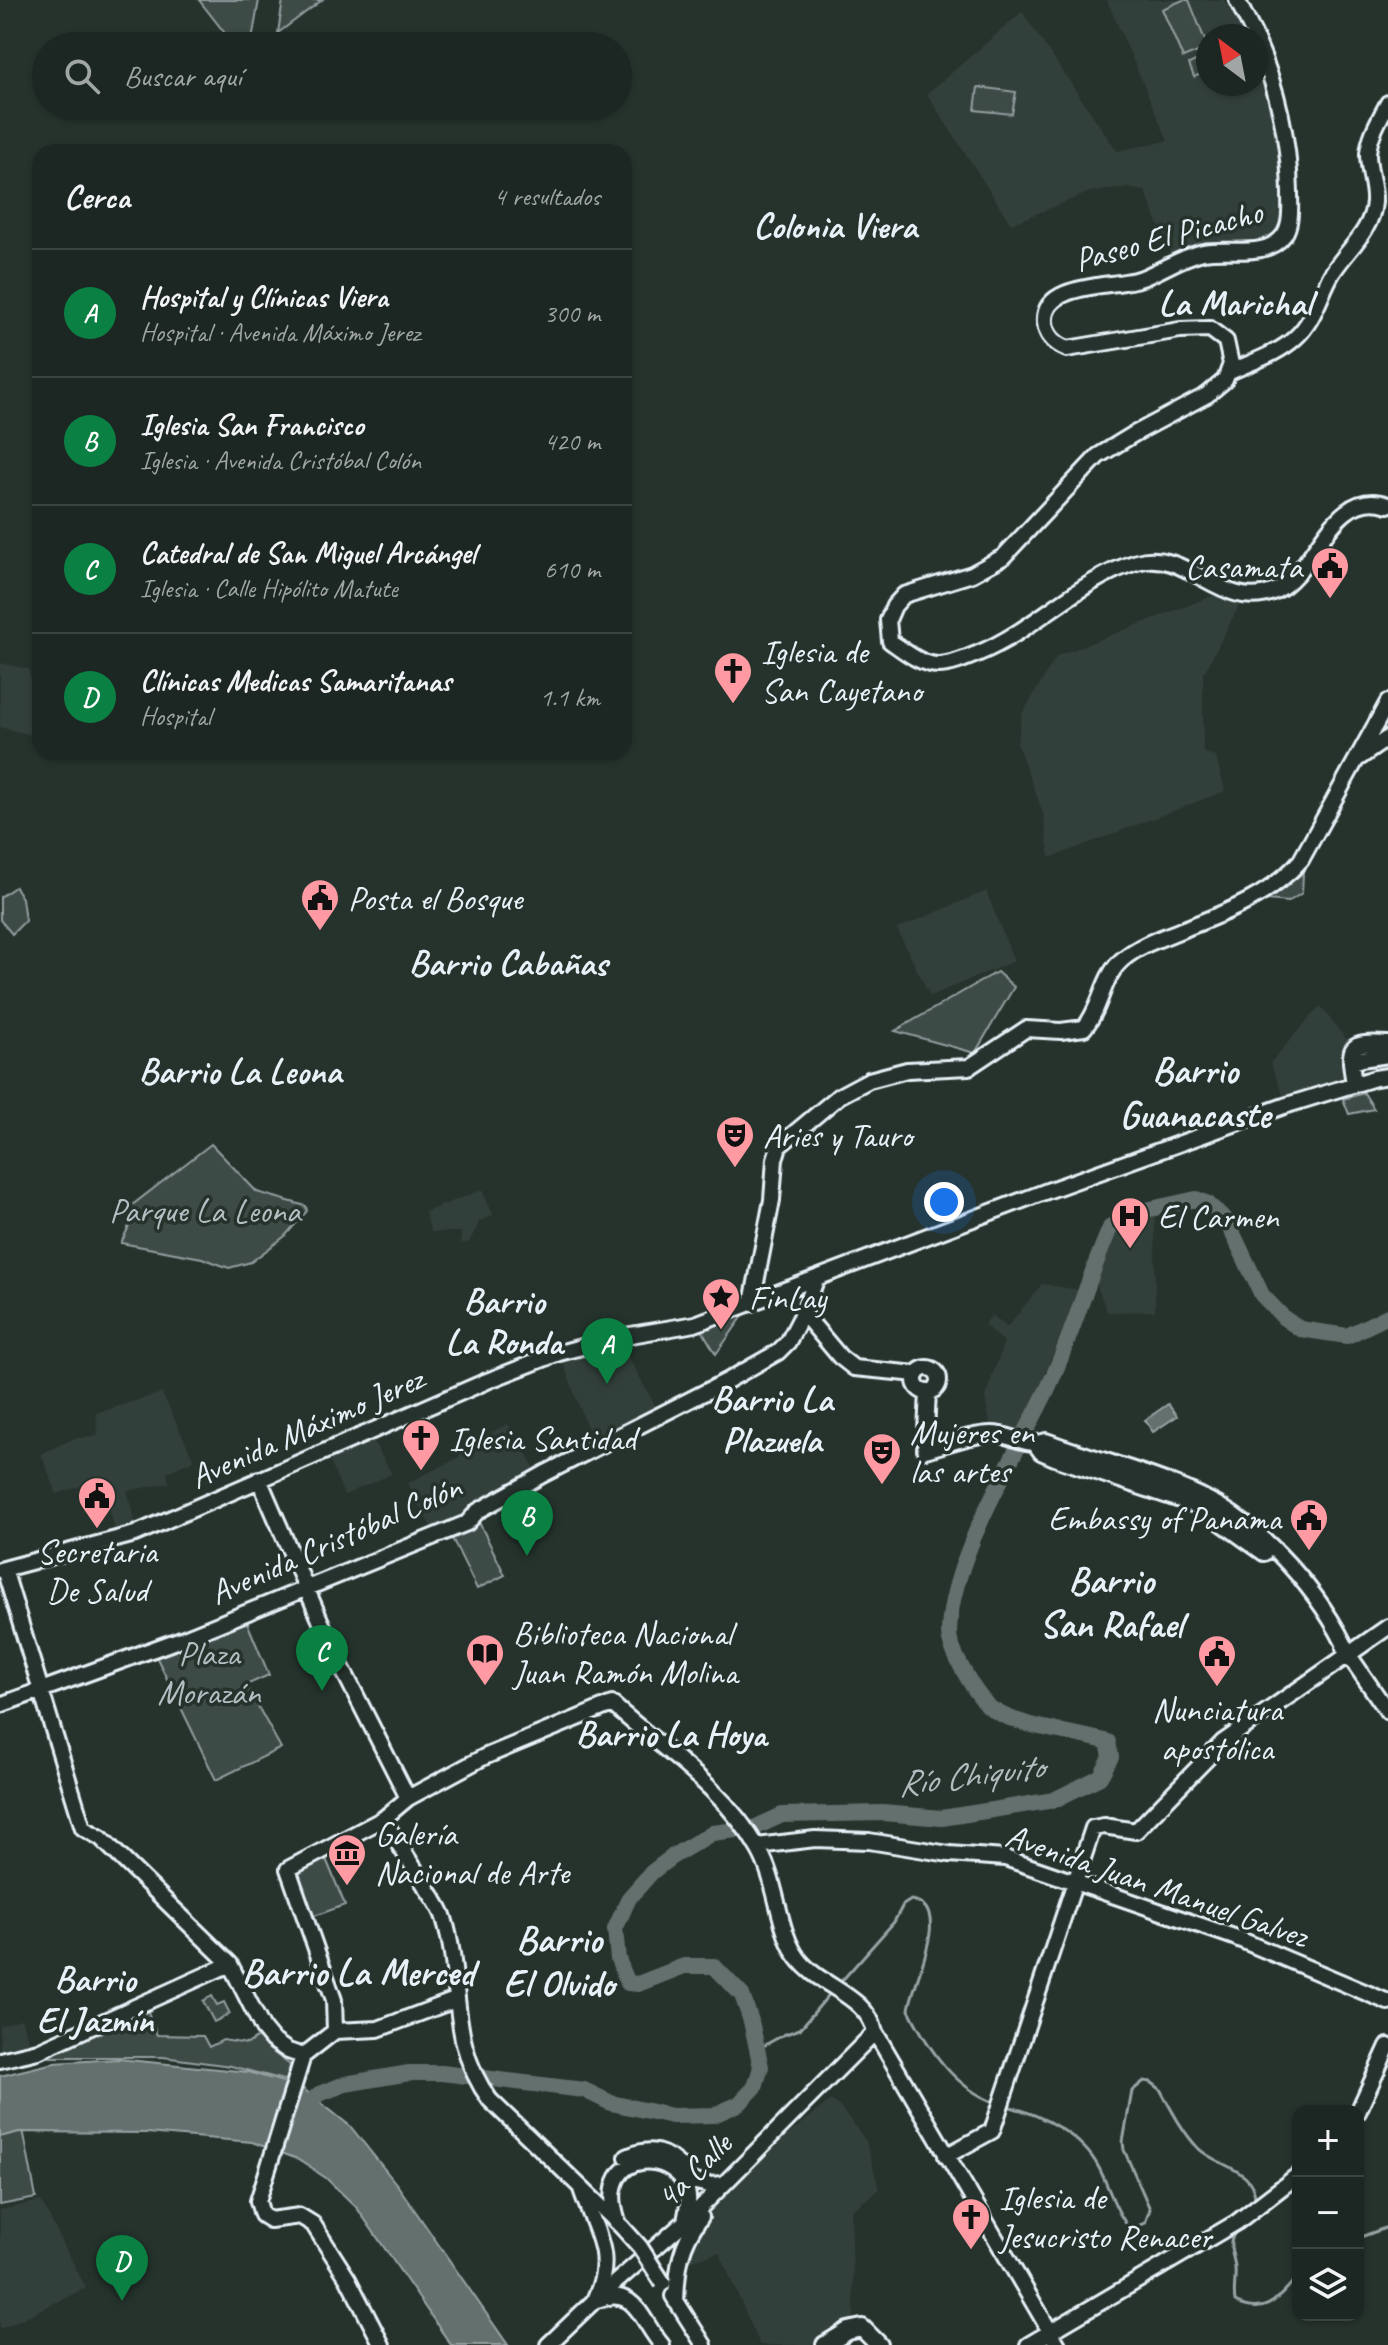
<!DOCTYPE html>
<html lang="es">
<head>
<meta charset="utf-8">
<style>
  :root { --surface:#1c2622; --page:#252e2a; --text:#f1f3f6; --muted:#a0a5a5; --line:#3a4340; --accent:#0b8043 }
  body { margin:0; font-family:Caveat,sans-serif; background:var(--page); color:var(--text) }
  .controls { position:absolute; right:24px; bottom:24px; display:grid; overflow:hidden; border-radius:16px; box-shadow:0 2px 6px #0004 }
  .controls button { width:72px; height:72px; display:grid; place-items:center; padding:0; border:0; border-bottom:2px solid var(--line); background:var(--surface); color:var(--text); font:40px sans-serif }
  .compass { position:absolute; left:1196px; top:24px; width:72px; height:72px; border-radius:50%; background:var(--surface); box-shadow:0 2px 6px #0004; rotate:328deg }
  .you { position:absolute; left:944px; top:1202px; width:28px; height:28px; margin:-20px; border:6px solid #fff; border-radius:50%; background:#1a73e8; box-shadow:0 0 0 12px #1a73e833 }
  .badge { display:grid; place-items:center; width:52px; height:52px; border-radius:50%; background:var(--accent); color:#fff; font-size:26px; font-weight:700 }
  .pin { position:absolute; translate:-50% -66px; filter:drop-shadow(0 2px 4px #0008) }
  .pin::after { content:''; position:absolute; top:42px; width:28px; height:24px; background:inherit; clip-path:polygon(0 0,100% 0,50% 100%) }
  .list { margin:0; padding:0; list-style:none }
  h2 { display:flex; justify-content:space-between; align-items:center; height:104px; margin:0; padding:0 32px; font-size:34px }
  h2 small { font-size:26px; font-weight:400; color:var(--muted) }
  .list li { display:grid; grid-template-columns:52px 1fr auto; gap:24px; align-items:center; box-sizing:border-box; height:128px; padding:0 32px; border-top:2px solid var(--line) }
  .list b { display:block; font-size:30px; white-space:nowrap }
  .list p { margin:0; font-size:26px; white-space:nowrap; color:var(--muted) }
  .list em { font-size:26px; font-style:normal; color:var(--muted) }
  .icon { flex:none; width:44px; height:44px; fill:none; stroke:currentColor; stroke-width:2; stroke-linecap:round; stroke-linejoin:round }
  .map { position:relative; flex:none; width:1388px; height:2345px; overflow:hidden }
  .search { position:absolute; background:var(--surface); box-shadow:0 2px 6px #0004; left:32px; top:32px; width:600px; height:88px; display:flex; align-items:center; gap:20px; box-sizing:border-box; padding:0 28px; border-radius:44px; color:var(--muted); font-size:30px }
  .panel { position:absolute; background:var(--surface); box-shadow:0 2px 6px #0004; left:32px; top:144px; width:600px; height:616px; border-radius:24px }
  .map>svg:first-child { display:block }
</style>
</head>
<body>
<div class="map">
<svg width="1388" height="2345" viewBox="0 0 1388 2345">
  <rect width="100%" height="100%" fill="#26332d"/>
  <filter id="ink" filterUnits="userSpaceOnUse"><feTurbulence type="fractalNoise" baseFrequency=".0125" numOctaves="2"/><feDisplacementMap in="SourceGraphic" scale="16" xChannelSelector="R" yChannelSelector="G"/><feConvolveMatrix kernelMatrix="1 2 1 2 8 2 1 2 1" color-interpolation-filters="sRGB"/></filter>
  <g filter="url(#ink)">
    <path fill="#333f3a" d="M1107,0h117l21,36h-37v48h48v-28l12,34 10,44 7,67 -7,29 -5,7 -21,5 -44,2 -36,14 -27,-67 -18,-3 -37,4 -79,32 -84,-130 95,-82 95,139 51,-10z
      M1215,595l26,7 -38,73v77l13,5 9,34 -175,67 -7,-45 -26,-70 5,-29 35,-58z
      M0,663l29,6 10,68 -39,-10z
      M986,891l28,70 -84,35 -33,-67z
      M1320,1006l26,33 2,15 -5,25 -58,21 -15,-37z
      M482,1190l11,25 -13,6 -11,21 -8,2v-12h-30l-6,-20z
      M1145,1215h10v96l-48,1 -14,-37 21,-46z
      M1042,1284l37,6 -59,144 -29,-5 -6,-32 19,-55 -20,-17 8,-10 15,12z
      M619,1340l39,71 -65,32 -32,-86z
      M162,1393l32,67 -27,12 2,11 -42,8 10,37 -21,6 -14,-55 -45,15 -16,-40 32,-15 25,-4 -2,-22z
      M508,1424l29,48 -55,28 -18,20 -29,15 -27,-52 52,-26 -3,-8z
      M370,1436l22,38 -48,21 -17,-41z
      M21,2019l10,27 -31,7v-27z
      M831,2100l9,7 26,34 13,48 -28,22 3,102 -2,8 -41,24h-51l-41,-93 -38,12 8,-24 43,-53 42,-41z
      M41,2201l45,87 -86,41v-119z"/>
    <path fill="#3e4b47" stroke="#939ea0" stroke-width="2" d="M199,0h60l-8,46h-16z
      M283,0h39l-44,33z
      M1183,0h6l19,48 -25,10 -21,-49z
      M1208,55v16l-14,6 -5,-13z
      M978,87l38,5 -4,22 -37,-4z
      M1303,873l-1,20 -14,9 -21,-2z
      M15,887l7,11 3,23 -13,13 -12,-14v-23z
      M997,972l17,15 -39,66 -80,-22z
      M1364,1093l10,16 -25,5 -6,-15z
      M211,1144l46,48 49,14 1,5 -22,25 -34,26 -22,6 -27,-10 -81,-15 12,-25 -2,-12z
      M740,1312l3,4 -27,38 -16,-27z
      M479,1522l26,53 -28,14 -26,-53z
      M244,1615l25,60 -23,10 35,63 -65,32 -62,-128z
      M324,1854l21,51 -36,13 -16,-47z
      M212,1996l5,9 7,-3 6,12 -16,8 -11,-21z
      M145,2004l12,31 46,1 6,11 14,-7 24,4 11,-7 8,10 24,18 -2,16 -57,-15 -68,-9h-118l1,-7z
      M23,2129l13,69 -36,7v-71z"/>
    <path fill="#636f6d" stroke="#98a3a5" stroke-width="2" d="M1168,1404l9,12 -24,16 -8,-12z
      M118,2059l130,13 53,15 49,39 48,60 110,159h-57l-94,-137 -31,-30 -31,-20 -43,-16 -105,-9 -128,-1 -19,5v-61l54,-13z"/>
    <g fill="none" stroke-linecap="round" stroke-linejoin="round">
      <path stroke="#98a3a5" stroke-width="3" d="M838,1985l56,-63 9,-17 8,-5c44,6 0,85 -2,110 19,38 45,78 87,93
        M756,2050l27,-15 17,-6 33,-39
        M1007,2106c35,9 75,29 92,62 10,19 15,40 28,57l11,1 7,-3 5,-14 -26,-59 -1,-8 9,-51 12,-10 7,1 9,7c11,20 22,42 38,59 19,19 58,20 57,53
        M1237,2230c-12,14 -3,23 -2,38 1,13 -2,21 0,34 31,16 44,-5 63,-26
        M1358,2238l30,-11"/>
      <path stroke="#636f6d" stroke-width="16" d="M301,2111l18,-17 26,-10 64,-11h33l142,17 27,13 61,13 42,-1 25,-11 16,-17 6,-20 -10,-46 -9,-26 -28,-29h-30l-46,18 -10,-1 -10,-24 -3,-30 14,-31 23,-26 21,-16 39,-23 42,-5 28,-13 101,-2 59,5 112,-18 46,-23 11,-20 -3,-15c-32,-10 -89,-14 -116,-33 -15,-11 -44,-60 -43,-78 2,-73 66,-174 98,-241 25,-53 40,-110 64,-164l35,-16 50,-11 12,5 19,17 35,74 22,23 16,11 47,7 41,-20"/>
      <g stroke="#e8f1f8" stroke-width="20">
        <path id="secondary" d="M1237,0l18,36
          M1256,39c22,50 33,100 34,154 0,13 2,30 -6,42 -17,24 -56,12 -81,17 -22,5 -40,18 -61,26 -26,10 -100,3 -97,44 1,14 10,22 22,27l113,-19 30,-1 16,12 5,23 -6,16 -18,15 -73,39 -36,22 -95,101 -31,17 -68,21 -10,11 -6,14 2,21c13,9 31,24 48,24 14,0 29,-7 41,-12 56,-23 100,-74 158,-91 50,-15 86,52 138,29 40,-17 57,-106 113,-86
          M1230,372c21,-10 48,-18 65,-34 19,-17 24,-41 36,-63 14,-24 41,-43 43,-73 1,-16 -6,-32 -6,-48 1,-18 12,-36 20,-51
          M1359,758l29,-20
          M1351,1063l10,-4 27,-4
          M1354,1084c-6,-39 -7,-42 34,-40
          M752,1303l20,-103 3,-41 4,-13 60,-50 30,-16 38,-10 62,-3 57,-38 35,2 23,-3c18,-20 18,-52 39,-69 17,-14 36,-20 56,-28 45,-18 89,-33 122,-71l87,-158
          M803,1313l37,44 14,11 63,6
          M915 1380a12 12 0 1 1 24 0a12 12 0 1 1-24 0Z
          M928,1392l-3,58c20,-5 46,-16 67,-16 19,0 36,14 54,7 51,19 106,32 155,55 61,29 121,98 148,158
          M1036,1445l5,7 14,6 143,48 66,47
          M259,1479l75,173 74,146
          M4,1569l79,259 18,10 129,126 33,65 9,11 16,11 15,5
          M0,1570l135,-36 352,-153 72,-28 60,-16 76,-13 352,-133 237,-85 91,-28 13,-2
          M1344,1648l44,64
          M0,1705l184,-67 283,-115 11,-12 66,-37 183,-93 51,-29 10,-10 15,-29 14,-35
          M383,1819c14,23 29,45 43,68 6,9 15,20 18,31 20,65 3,123 46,182l132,127
          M757,1846l58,-7 54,2 80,13 56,4 229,79 154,65
          M335,2031l43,-2 77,-29
          M0,2060l38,-9 192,-87
          M1358,2112l30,-66
          M946,2156l46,-25 101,-303 11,-2 32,5 87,-89 165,-115
          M627,2157c23,-11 39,-6 56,12
          M691,2181l18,4 14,-1
          M581,2189c13,41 35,65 14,109
          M617,2219c-23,-74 67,-71 71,-22 1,8 -2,17 -3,25
          M673,2296l31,49
          M597,2300c39,-15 44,21 65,45
          M676,2302c1,-34 4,-58 25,-85
          M382,2345l-34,-66 -35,-55 -13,-8 -30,4 -8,-5 -4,-14 45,-145 32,-25 -1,-31 -46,-131 95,-50 25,-21 76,-41 128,-53c51,46 113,85 147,146 19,33 19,82 39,108 21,29 69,37 77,74l183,313
          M548,2345l45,-43 102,-89 180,-181
          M1028,2345l209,-123 61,-47"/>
      </g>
      <g stroke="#e8f1f8" stroke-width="22">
        <path id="primary" d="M825,2345l23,-14 14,-3 17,17"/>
      </g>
      <use href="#secondary" stroke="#26332d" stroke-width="14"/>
      <use href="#primary" stroke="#26332d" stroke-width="16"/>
      <g stroke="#e8f1f8" stroke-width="20" stroke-linecap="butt">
        <path id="secondary-bridge" d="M622,2227l18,20 23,36"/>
      </g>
      <use href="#secondary-bridge" stroke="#26332d" stroke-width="14"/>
    </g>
  </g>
  <defs>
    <g id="civic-pin" transform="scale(2)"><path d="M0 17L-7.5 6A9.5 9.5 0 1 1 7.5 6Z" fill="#ff9aa2" stroke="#26332d"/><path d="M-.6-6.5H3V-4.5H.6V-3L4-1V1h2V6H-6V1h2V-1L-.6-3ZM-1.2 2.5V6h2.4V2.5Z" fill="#111"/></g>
    <g id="church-pin" transform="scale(2)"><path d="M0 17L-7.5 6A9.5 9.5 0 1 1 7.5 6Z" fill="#ff9aa2" stroke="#26332d"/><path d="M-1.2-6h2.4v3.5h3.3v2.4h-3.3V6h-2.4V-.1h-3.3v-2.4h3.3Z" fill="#111"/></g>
    <g id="theatre-pin" transform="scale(2)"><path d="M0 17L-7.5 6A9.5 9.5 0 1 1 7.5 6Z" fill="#ff9aa2" stroke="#26332d"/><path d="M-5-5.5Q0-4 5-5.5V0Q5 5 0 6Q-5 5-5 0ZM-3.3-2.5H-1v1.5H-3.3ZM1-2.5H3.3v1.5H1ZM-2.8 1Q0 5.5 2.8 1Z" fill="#111"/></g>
    <g id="hospital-pin" transform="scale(2)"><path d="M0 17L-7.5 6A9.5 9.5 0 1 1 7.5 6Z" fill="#ff9aa2" stroke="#26332d"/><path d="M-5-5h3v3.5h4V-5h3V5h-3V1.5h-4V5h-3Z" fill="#111"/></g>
    <g id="sight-pin" transform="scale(2)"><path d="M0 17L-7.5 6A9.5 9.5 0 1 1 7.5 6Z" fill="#ff9aa2" stroke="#26332d"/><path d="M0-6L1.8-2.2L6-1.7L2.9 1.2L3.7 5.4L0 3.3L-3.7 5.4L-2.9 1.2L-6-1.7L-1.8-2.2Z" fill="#111"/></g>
    <g id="library-pin" transform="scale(2)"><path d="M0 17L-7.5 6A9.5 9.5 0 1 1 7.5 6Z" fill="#ff9aa2" stroke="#26332d"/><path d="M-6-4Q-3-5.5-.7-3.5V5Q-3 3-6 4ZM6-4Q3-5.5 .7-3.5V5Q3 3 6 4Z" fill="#111"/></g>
    <g id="museum-pin" transform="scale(2)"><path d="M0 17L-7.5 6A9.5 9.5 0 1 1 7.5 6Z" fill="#ff9aa2" stroke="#26332d"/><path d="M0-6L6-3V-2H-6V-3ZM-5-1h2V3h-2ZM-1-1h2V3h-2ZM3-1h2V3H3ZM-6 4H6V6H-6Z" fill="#111"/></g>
  </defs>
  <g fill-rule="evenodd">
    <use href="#civic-pin" x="1330" y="566"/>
    <use href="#church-pin" x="733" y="671"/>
    <use href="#civic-pin" x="320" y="898"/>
    <use href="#theatre-pin" x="735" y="1135"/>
    <use href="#hospital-pin" x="1130" y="1216"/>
    <use href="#sight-pin" x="721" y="1297"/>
    <use href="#church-pin" x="421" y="1438"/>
    <use href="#theatre-pin" x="882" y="1452"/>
    <use href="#civic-pin" x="97" y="1496"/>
    <use href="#civic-pin" x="1309" y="1518"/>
    <use href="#library-pin" x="485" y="1653"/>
    <use href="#civic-pin" x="1217" y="1654"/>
    <use href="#museum-pin" x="347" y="1853"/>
    <use href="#church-pin" x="971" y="2217"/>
  </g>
  <g text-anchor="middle" stroke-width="7" stroke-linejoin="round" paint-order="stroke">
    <g font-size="34" fill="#e8f1f8" stroke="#26332d">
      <text transform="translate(1168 235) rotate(-15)" y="12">Paseo El Picacho</text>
      <text transform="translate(306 1427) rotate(-24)" y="12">Avenida Máximo Jerez</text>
      <text transform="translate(335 1539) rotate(-24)" y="12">Avenida Cristóbal Colón</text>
      <text transform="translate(1157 1885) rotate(19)" y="12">Avenida Juan Manuel Galvez</text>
      <text transform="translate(693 2170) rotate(-45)" y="12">4a Calle</text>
    </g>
    <g font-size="34" fill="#e8f1f8" stroke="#26332d" text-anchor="start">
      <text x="1302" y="578" text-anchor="end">Casamata</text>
      <text x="761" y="663">Iglesia de<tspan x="761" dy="39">San Cayetano</tspan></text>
      <text x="348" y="910">Posta el Bosque</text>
      <text x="763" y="1147">Aries y Tauro</text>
      <text x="1158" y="1228">El Carmen</text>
      <text x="749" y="1309">FinLay</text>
      <text x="910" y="1444">Mujeres en<tspan x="910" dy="39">las artes</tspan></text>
      <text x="449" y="1450">Iglesia Santidad</text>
      <text x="1281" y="1530" text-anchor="end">Embassy of Panama</text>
      <text x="97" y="1563" text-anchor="middle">Secretaria<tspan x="97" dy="39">De Salud</tspan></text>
      <text x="513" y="1645">Biblioteca Nacional<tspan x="513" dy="39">Juan Ramón Molina</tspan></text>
      <text x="1217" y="1721" text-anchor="middle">Nunciatura<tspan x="1217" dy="39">apostólica</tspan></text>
      <text x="375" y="1845">Galería<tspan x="375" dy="39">Nacional de Arte</tspan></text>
      <text x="999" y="2209">Iglesia de<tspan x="999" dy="39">Jesucristo Renacer</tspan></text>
    </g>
    <g font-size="34" fill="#b5bfc3" stroke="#26332d">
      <text x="205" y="1222">Parque La Leona</text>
      <text x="209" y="1665">Plaza<tspan x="209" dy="39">Morazán</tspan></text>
    </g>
    <g font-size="36" font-weight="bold" fill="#e8f1f8" stroke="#26332d">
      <text x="835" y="238">Colonia Viera</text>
      <text x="1235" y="315">La Marichal</text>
      <text x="508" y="975">Barrio Cabañas</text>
      <text x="240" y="1083">Barrio La Leona</text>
      <text x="504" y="1313">Barrio<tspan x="504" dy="41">La Ronda</tspan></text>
      <text x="772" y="1411">Barrio La<tspan x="772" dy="41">Plazuela</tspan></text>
      <text x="671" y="1746">Barrio La Hoya</text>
      <text x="95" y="1991">Barrio<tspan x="95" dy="41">El Jazmín</tspan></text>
    </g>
    <g font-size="36" font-style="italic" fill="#b3bdc0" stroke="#26332d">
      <text transform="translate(970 1774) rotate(-7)" y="13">Río Chiquito</text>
    </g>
    <g font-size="38" font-weight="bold" fill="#e8f1f8" stroke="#26332d">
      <text x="1195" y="1083">Barrio<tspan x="1195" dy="44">Guanacaste</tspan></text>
      <text x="1111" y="1593">Barrio<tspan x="1111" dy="44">San Rafael</tspan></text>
      <text x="559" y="1952">Barrio<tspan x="559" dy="44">El Olvido</tspan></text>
      <text x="358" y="1985">Barrio La Merced</text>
    </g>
  </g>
</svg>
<div class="controls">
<button>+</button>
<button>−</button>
<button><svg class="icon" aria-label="layers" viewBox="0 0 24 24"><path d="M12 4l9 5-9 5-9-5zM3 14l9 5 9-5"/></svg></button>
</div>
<svg class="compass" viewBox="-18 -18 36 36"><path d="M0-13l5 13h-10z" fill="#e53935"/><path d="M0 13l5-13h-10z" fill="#a0a5a5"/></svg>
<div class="you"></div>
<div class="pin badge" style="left:607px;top:1384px">A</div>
<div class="pin badge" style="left:527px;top:1556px">B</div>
<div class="pin badge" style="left:322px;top:1691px">C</div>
<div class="pin badge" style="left:122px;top:2301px">D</div>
<div class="search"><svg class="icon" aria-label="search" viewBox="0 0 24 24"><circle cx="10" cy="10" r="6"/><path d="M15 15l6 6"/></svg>Buscar aquí</div>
<section class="panel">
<h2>Cerca<small>4 resultados</small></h2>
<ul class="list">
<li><span class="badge">A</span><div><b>Hospital y Clínicas Viera</b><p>Hospital · Avenida Máximo Jerez</p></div><em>300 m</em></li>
<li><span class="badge">B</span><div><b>Iglesia San Francisco</b><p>Iglesia · Avenida Cristóbal Colón</p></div><em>420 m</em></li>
<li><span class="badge">C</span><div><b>Catedral de San Miguel Arcángel</b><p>Iglesia · Calle Hipólito Matute</p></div><em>610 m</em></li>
<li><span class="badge">D</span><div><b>Clínicas Medicas Samaritanas</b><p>Hospital</p></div><em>1.1 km</em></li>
</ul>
</section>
</div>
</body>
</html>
